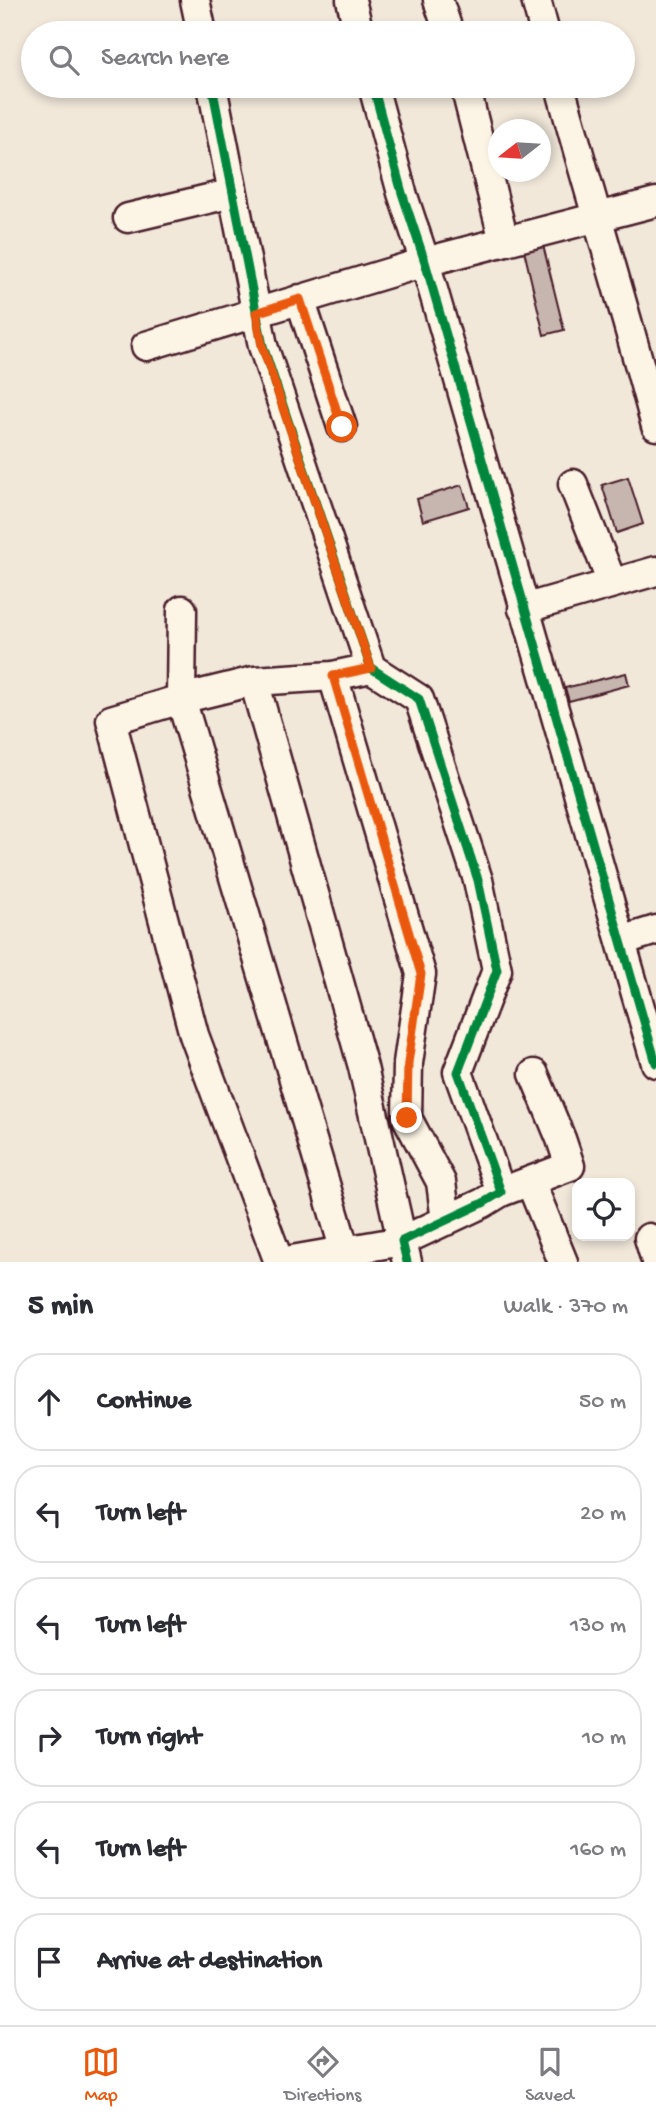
<!DOCTYPE html>
<html lang="en">
<head>
<meta charset="utf-8">
<style>
  :root { --surface:#fff; --page:#f7f7f7; --text:#2b2b33; --muted:#7c7c81; --line:#e1e1e2; --accent:#ea580c }
  body { margin:0; font-family:"Gochi Hand",sans-serif; background:var(--page); color:var(--text) }
  .controls { position:absolute; right:21px; bottom:21px; display:grid; overflow:hidden; border-radius:14px; box-shadow:0 4px 10px #0003 }
  .controls button { width:63px; height:63px; display:grid; place-items:center; padding:0; border:0; border-bottom:2px solid var(--line); background:var(--surface); color:var(--text); font:35px sans-serif }
  .compass { position:absolute; left:488px; top:119px; width:63px; height:63px; border-radius:50%; background:var(--surface); box-shadow:0 4px 10px #0003; rotate:253deg }
  .stop { position:absolute; width:21px; height:21px; margin:-16px; border:5px solid #ea580c; border-radius:50%; background:#fff }
  .stop.end { background:#ea580c; border-color:#fff; box-shadow:0 2px 7px #0008 }
  .list { margin:0; padding:0; list-style:none }
  h2 { display:flex; justify-content:space-between; align-items:center; height:91px; margin:0; padding:0 28px; font-size:30px }
  h2 small { font-size:23px; font-weight:400; color:var(--muted) }
  .list li { display:grid; grid-template-columns:46px 1fr auto; gap:21px; align-items:center; box-sizing:border-box; height:98px; margin:0 14px 14px; padding:0 14px; border:2px solid var(--line); border-radius:28px }
  .list b { display:block; font-size:26px; white-space:nowrap }
  .list em { font-size:23px; font-style:normal; color:var(--muted) }
  .icon { flex:none; width:38px; height:38px; fill:none; stroke:currentColor; stroke-width:2; stroke-linecap:round; stroke-linejoin:round }
  .map { position:relative; flex:none; width:656px; height:1262px; overflow:hidden }
  .search { position:absolute; background:var(--surface); box-shadow:0 4px 10px #0003; left:21px; right:21px; top:21px; height:77px; display:flex; align-items:center; gap:18px; box-sizing:border-box; padding:0 24px; border-radius:38px; color:var(--muted); font-size:26px }
  .sheet { height:763px; background:var(--surface) }
  nav { display:flex; justify-content:space-around; align-items:center; box-sizing:border-box; height:98px; border-top:2px solid var(--line); background:var(--surface); font-size:19px; color:var(--muted) }
  nav a { display:grid; justify-items:center; gap:4px }
  nav .on { color:var(--accent) }
  .map>svg:first-child { display:block }
</style>
</head>
<body>
<div class="map">
<svg width="656" height="1262" viewBox="0 0 656 1262">
  <rect width="100%" height="100%" fill="#f1e8da"/>
  <filter id="ink" filterUnits="userSpaceOnUse"><feTurbulence type="fractalNoise" baseFrequency=".0143" numOctaves="2"/><feDisplacementMap in="SourceGraphic" scale="14" xChannelSelector="R" yChannelSelector="G"/><feConvolveMatrix kernelMatrix="1 2 1 2 8 2 1 2 1" color-interpolation-filters="sRGB"/></filter>
  <g filter="url(#ink)">
    <path fill="#c7b6af" stroke="#4a1f2b" stroke-width="2" d="M542,241l22,89 -20,5 -21,-89z
      M628,477l15,47 -26,9 -15,-48z
      M462,485l7,22 -46,14 -6,-22z
      M626,673l3,12 -60,16 -4,-13z"/>
    <g fill="none" stroke-linecap="round" stroke-linejoin="round">
      <g stroke="#4a1f2b" stroke-width="33">
        <path id="minor" d="M195,0l7,33
          M351,0l8,33
          M438,0l11,33
          M536,0l9,33
          M212,86l51,260 108,322 48,31 59,181 19,90 -39,102 43,120 -18,11 -81,38 5,21
          M373,86l29,107 23,69 231,801
          M465,86l39,155
          M560,86c31,114 66,226 96,340
          M128,218l105,-25
          M300,299l42,128
          M146,346l279,-84 231,-60
          M573,484l39,99
          M523,609l133,-38
          M182,610l-1,89 164,552
          M333,676l88,298 -13,89 -1,55 34,64 5,39
          M254,681l109,386 39,174 -122,21
          M621,941l35,-11
          M530,1181l33,81
          M501,1192l69,-26 -9,-27 -27,-65
          M649,1238l7,23
          M279,1262l-85,-227 -83,-315 70,-21 73,-18 79,-5 38,-8"/>
      </g>
      <use href="#minor" stroke="#fcf5e5" stroke-width="28"/>
      <g stroke="#fcf5e5" stroke-width="13">
        <path id="cycleway" d="M212,86l51,260 108,322 48,31 59,181 19,90 -39,102 43,120 -18,11 -81,38 5,21
          M373,86l29,107 23,69 231,801"/>
      </g>
      <use href="#cycleway" stroke="#00873e" stroke-width="9"/>
    </g>
  </g>
  <g fill="none" stroke-linecap="round" stroke-linejoin="round" filter="url(#ink)">
    <path stroke="#ea580c" stroke-width="9" d="M342,427l-42,-128 -44,14 6,33 109,322 -38,8 88,298 -13,89 -1,55"/>
  </g>
</svg>
<div class="controls">
<button><svg class="icon" aria-label="locate" viewBox="0 0 24 24"><circle cx="12" cy="12" r="6"/><path d="M12 2v4M12 18v4M2 12h4M18 12h4"/></svg></button>
</div>
<svg class="compass" viewBox="-18 -18 36 36"><path d="M0-13l5 13h-10z" fill="#e53935"/><path d="M0 13l5-13h-10z" fill="#7c7c81"/></svg>
<div class="stop" style="left:342px;top:427px"></div>
<div class="stop end" style="left:407px;top:1118px"></div>
<div class="search"><svg class="icon" aria-label="search" viewBox="0 0 24 24"><circle cx="10" cy="10" r="6"/><path d="M15 15l6 6"/></svg>Search here</div>
</div>
<section class="sheet">
<h2>5 min<small>Walk · 370 m</small></h2>
<ul class="list">
<li><svg class="icon" aria-label="ahead" viewBox="0 0 24 24"><path d="M12 20V5M6 11l6-6 6 6"/></svg><div><b>Continue</b></div><em>50 m</em></li>
<li><svg class="icon" aria-label="left" viewBox="0 0 24 24"><path d="M17 20v-9H6M10 6l-5 5 5 5"/></svg><div><b>Turn left</b></div><em>20 m</em></li>
<li><svg class="icon" aria-label="left" viewBox="0 0 24 24"><path d="M17 20v-9H6M10 6l-5 5 5 5"/></svg><div><b>Turn left</b></div><em>130 m</em></li>
<li><svg class="icon" aria-label="right" viewBox="0 0 24 24"><path d="M7 20v-9h11M14 6l5 5-5 5"/></svg><div><b>Turn right</b></div><em>10 m</em></li>
<li><svg class="icon" aria-label="left" viewBox="0 0 24 24"><path d="M17 20v-9H6M10 6l-5 5 5 5"/></svg><div><b>Turn left</b></div><em>160 m</em></li>
<li><svg class="icon" aria-label="arrive" viewBox="0 0 24 24"><path d="M6 21V4h12l-3 4 3 4H6"/></svg><div><b>Arrive at destination</b></div></li>
</ul>
</section>
<nav>
<a class="on"><svg class="icon" aria-label="map" viewBox="0 0 24 24"><path d="M3 6l6-2 6 2 6-2v14l-6 2-6-2-6 2zM9 4v14M15 6v14"/></svg>Map</a>
<a><svg class="icon" aria-label="directions" viewBox="0 0 24 24"><path d="M12 3l9 9-9 9-9-9zM9 14v-3h6M13 9l2 2-2 2"/></svg>Directions</a>
<a><svg class="icon" aria-label="saved" viewBox="0 0 24 24"><path d="M7 4h10v16l-5-4-5 4z"/></svg>Saved</a>
</nav>
</body>
</html>
